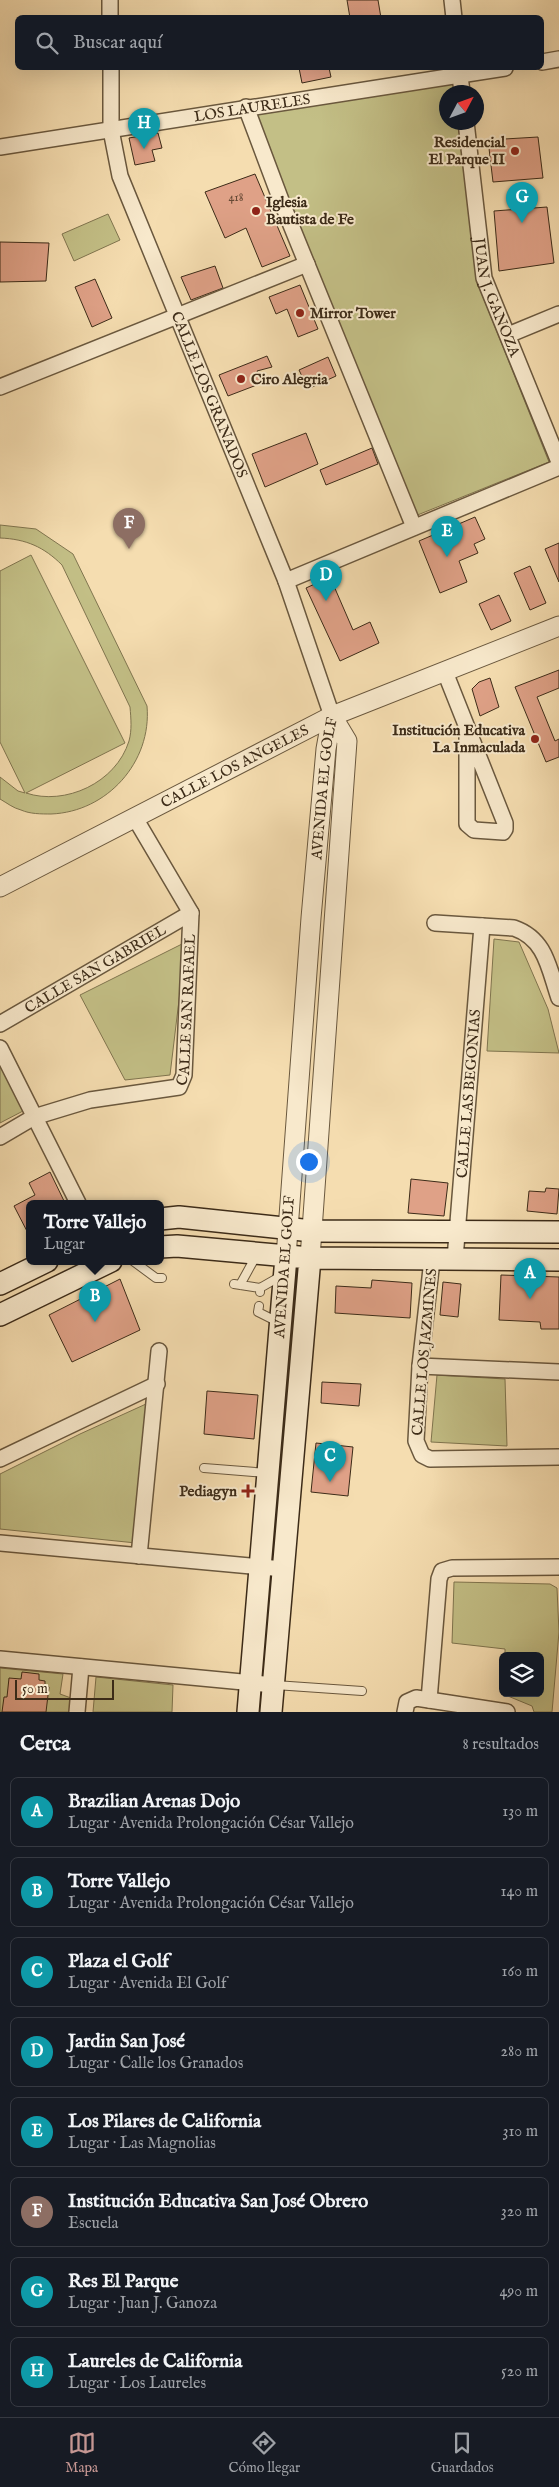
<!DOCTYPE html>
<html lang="es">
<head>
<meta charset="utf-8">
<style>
  :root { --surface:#171b24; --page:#242831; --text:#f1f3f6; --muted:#9ea1a6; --line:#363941; --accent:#c59692 }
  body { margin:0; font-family:"IM FELL English",serif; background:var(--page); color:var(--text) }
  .controls { position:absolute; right:15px; bottom:15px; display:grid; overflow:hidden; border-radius:8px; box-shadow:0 5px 20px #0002 }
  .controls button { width:45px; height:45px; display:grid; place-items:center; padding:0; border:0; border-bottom:1px solid var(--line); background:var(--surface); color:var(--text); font:25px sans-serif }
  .compass { position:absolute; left:439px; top:85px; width:45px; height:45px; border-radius:50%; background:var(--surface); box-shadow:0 5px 20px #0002; rotate:49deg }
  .scale { position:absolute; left:15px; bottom:12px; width:99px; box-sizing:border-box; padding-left:5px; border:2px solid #3c2b18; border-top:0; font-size:14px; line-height:18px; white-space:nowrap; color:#3c2b18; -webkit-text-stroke:4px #f8e9cc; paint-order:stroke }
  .you { position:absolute; left:308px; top:1161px; width:18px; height:18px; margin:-12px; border:4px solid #fff; border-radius:50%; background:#1a73e8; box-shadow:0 0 0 8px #1a73e833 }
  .badge { display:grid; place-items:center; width:32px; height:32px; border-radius:50%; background:var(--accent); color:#fff; font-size:16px; font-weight:700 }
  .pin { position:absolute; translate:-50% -41px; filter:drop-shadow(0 1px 2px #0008) }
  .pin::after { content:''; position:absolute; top:26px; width:18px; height:15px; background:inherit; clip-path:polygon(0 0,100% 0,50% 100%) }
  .popup { position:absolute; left:26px; top:1200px; width:138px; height:65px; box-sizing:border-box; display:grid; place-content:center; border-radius:8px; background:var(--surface); filter:drop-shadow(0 1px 4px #0005); font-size:16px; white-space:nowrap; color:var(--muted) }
  .popup b { font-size:19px; color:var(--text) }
  .popup::after { content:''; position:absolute; left:50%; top:100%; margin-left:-10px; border:10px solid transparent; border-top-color:var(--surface) }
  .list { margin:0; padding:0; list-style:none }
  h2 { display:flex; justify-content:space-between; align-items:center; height:65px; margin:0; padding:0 20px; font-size:21px }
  h2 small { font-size:16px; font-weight:400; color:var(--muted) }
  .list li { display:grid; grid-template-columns:32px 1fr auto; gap:15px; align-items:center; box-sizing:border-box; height:70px; margin:0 10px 10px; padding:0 10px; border:1px solid var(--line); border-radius:8px }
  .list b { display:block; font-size:19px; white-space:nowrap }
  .list p { margin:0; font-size:16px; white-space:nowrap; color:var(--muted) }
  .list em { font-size:16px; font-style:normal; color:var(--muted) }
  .icon { flex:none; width:28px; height:28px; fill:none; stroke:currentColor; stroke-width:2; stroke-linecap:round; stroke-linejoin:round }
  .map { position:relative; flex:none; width:559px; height:1712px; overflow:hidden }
  .search { position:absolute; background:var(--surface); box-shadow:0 5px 20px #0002; left:15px; right:15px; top:15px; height:55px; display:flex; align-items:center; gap:12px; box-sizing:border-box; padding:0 18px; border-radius:8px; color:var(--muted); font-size:19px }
  .sheet { height:705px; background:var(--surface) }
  nav { display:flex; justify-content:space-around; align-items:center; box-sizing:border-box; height:70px; border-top:1px solid var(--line); background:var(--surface); font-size:14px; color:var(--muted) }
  nav a { display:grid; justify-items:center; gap:2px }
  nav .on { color:var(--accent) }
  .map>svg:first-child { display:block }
</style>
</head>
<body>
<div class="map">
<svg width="559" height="1712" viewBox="0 0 559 1712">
  <rect width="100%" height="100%" fill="#f5ddb0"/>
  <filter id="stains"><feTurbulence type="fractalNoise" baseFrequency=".004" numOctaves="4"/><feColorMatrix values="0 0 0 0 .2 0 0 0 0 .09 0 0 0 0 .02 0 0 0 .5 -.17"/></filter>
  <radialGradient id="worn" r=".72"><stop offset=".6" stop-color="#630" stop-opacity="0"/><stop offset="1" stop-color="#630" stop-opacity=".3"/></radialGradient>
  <path fill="#c3bf86" stroke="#80754f" d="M454,80l1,12h-9v30l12,1 19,159 72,180 -134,54 -161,-405z
    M108,214l12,26 -46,21 -12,-27z
    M0,525l36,4 37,25 74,152c5,56 -40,106 -96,108 -10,0 -21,0 -30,-4 -8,-2 -14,-7 -21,-11v-22l18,14 7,2 -25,-51v-171l31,-16 94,188 -99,50c39,13 90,-10 103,-52 3,-11 2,-22 1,-34l-68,-142c-18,-18 -36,-26 -62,-27z
    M494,939l25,3 29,67 11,44 -72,-2z
    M186,942l-16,133 -45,5 -45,-85z
    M0,1065l23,46 -23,12z
    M437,1375l68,4 2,67 -76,-4z
    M146,1404l-10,139 -136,-14v-55l80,-40z
    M454,1582l96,2 7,4 2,44 -7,80h-18l-2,-6 -29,-12v-2l37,1v-37h-35v-7l-53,-6z
    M0,1668l63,6 -3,20 11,4 -1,14h-70z
    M96,1677l77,8 -1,27h-79z"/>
  <path fill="#dfa187" stroke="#3c2b18" d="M347,0h31l3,18h-31z
    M299,68h30l2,9 -29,6z
    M158,133l4,15 -10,2 3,11 -20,4 -6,-27z
    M538,137l5,41 -50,4 -5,-42z
    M255,174l35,82 -28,11 -16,-39 -21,10 -20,-46z
    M547,207l7,56 -55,8 -5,-60z
    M0,242l49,1 -3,38 -46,1z
    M215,266l8,22 -32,12 -10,-23z
    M95,279l17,39 -20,9 -17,-40z
    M300,285l18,44 -20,8 -11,-28 -11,5 -7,-17z
    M267,356l5,11 -15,4 5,12 -34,13 -9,-21z
    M328,357l8,19 -28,13 -9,-19z
    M306,433l12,31 -53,23 -13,-33z
    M372,448l6,16 -52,21 -6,-15z
    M475,517l10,22 -11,5 4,9 -19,8 8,21 -27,11 -21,-52z
    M559,543v39l-14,-33z
    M530,566l16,37 -16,7 -16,-37z
    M330,577l23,53 17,-8 9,21 -39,18 -34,-73z
    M499,595l12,26 -20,9 -12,-26z
    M559,670v18l-22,9 18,44 4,-2v18l-13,5 -31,-75z
    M490,678l9,29 -19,9 -8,-27 7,-7z
    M50,1172l15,31h-35v34l-16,-31 21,-11 -6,-12z
    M411,1179l37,4 -4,33 -36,-3z
    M546,1188l13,1 -2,25 -30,-3 2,-20 16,1z
    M501,1275l58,2v52h-18l-1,-7 -41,-2z
    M120,1279l20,51 -68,32 -23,-47z
    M372,1280l40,3 -2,35 -75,-5 1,-27 35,2z
    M443,1282l18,2 -3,33 -18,-2z
    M322,1382l39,2 -2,22 -38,-3z
    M207,1391l51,4 -4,44 -50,-5z
    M316,1443l37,4 -5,49 -37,-4z
    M22,1672l17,2v6l6,1v5l4,1 -3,25h-44l2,-15h3l2,-19 12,1z"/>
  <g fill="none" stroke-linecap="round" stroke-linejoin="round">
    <g stroke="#6a583e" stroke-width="10">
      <path id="service" d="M133,1261l23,17h6
        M234,1284l26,4
        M240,1285l16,-29
        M260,1292v-4l21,-12
        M259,1306l-1,6 20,10
        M204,1468l63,5
        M275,1685l87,6"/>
    </g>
    <g stroke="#6a583e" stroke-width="18">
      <g id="minor">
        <path d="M110,0v18"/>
        <path d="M452,0l2,18"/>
        <path d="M542,62l17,-3"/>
        <path id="s1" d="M111,68v62l9,46 166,405 46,135"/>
        <path d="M459,68l3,24"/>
        <path d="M246,107l36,96 132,324"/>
        <path id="s2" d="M466,122l18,156 75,184"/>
        <path id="s3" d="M0,147l505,-79"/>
        <path d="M508,335l51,-21"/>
        <path d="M0,387l307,-123"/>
        <path d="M286,581l273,-114"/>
        <path d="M445,672l60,151v6l-2,3 -29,-2 -7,-6v-95"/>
        <path d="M435,923l79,5c32,11 35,41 45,70"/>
        <path id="s4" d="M0,1024l191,-111"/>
        <path d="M0,1048l78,155"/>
        <path id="s5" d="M0,1137l34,-20 56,-17 89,-13 5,-12 7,-162 -56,-95"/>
        <path id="s6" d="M455,1259l27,-333"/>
        <path d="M432,1260l-12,106 -4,75 6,14 8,4 129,-2"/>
        <path d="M420,1366l139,6"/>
        <path d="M0,1459l157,-75"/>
        <path d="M0,1543l283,26"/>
        <path d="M139,1556l20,-205"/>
        <path d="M0,1659l274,26"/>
        <path d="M429,1700l10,-121 3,-8 10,-3 107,-1"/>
        <path d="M77,1712l4,-45"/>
        <path d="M405,1712l2,-10 9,-4 91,14"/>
      </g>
    </g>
    <g stroke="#6a583e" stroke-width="21">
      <g id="tertiary">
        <path id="s7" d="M0,887l332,-171 227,-90"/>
        <path id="s8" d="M286,1257l25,-339 15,-169 6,-33"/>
        <path d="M310,1258l37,-517 -15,-25"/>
      </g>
    </g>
    <g stroke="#3c2b18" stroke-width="24">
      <path id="secondary" d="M160,1219l19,-2 133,14 247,1
        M160,1247l17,-1 133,12 249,2
        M0,1284l47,-23
        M0,1315l111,-54
        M248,1712l38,-455
        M271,1712l39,-454"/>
    </g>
    <use href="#service" stroke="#f8e9cc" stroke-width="8"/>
    <use href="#minor" stroke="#f8e9cc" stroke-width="15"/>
    <use href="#tertiary" stroke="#f8e9cc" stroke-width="19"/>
    <use href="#secondary" stroke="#f8e9cc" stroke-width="21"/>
  </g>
  <g fill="#8f2418" stroke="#f8e9cc" stroke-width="2">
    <circle cx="515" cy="151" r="5"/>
    <circle cx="256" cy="211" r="5"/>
    <circle cx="300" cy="313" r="5"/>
    <circle cx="241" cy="379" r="5"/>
    <circle cx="535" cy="739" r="5"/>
    <path d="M245.5 1483.5h5v5h5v5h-5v5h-5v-5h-5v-5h5z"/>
  </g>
  <g text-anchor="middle" stroke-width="4" stroke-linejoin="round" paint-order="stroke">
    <g font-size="12" fill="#654834">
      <text x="236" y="201">418</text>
    </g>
    <g font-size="15" fill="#3c2b18" stroke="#f8e9cc">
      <text dy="5" stroke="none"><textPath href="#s3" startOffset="255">LOS LAURELES</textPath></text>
      <text dy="5" stroke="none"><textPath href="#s2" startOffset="179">JUAN J. GANOZA</textPath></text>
      <text dy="5" stroke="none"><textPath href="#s1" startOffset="345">CALLE LOS GRANADOS</textPath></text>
      <text dy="5" stroke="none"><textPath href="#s7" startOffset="264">CALLE LOS ANGELES</textPath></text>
      <text dy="5" stroke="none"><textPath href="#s8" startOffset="470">AVENIDA EL GOLF</textPath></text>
      <text dy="5" stroke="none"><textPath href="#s4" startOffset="110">CALLE SAN GABRIEL</textPath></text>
      <text dy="5" stroke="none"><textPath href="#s5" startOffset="266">CALLE SAN RAFAEL</textPath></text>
      <text dy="5" stroke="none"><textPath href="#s6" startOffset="166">CALLE LAS BEGONIAS</textPath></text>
      <text transform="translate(284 1267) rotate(-86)" y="5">AVENIDA EL GOLF</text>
      <text transform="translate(424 1352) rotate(-85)" y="5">CALLE LOS JAZMINES</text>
    </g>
    <g font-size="15" font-weight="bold" fill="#3c2b18" stroke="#f8e9cc" text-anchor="end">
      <text x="505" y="147">Residencial<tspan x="505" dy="17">El Parque II</tspan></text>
      <text x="266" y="207" text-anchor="start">Iglesia<tspan x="266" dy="17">Bautista de Fe</tspan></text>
      <text x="310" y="318" text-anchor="start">Mirror Tower</text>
      <text x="251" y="384" text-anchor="start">Ciro Alegria</text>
      <text x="525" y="735">Institución Educativa<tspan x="525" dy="17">La Inmaculada</tspan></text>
      <text x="237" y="1496">Pediagyn</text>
    </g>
  </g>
  <rect width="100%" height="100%" filter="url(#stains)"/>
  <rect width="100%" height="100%" fill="url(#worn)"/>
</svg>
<div class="controls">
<button><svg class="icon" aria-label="layers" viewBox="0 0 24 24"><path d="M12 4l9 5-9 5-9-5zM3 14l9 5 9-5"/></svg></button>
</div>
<svg class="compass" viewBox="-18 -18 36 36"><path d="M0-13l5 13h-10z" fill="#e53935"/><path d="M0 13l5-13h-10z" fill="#9ea1a6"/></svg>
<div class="scale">50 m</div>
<div class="you"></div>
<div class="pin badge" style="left:530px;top:1299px;background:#0f9aa8">A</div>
<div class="pin badge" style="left:95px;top:1322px;background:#0f9aa8">B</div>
<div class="popup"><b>Torre Vallejo</b>Lugar</div>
<div class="pin badge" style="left:330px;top:1482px;background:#0f9aa8">C</div>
<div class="pin badge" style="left:326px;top:601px;background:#0f9aa8">D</div>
<div class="pin badge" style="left:447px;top:557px;background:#0f9aa8">E</div>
<div class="pin badge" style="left:129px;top:549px;background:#8d6e63">F</div>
<div class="pin badge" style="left:522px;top:223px;background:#0f9aa8">G</div>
<div class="pin badge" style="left:144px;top:149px;background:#0f9aa8">H</div>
<div class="search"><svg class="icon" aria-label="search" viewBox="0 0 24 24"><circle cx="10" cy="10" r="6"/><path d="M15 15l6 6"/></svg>Buscar aquí</div>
</div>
<section class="sheet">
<h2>Cerca<small>8 resultados</small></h2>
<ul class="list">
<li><span class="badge" style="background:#0f9aa8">A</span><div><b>Brazilian Arenas Dojo</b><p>Lugar · Avenida Prolongación César Vallejo</p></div><em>130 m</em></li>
<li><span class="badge" style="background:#0f9aa8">B</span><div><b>Torre Vallejo</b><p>Lugar · Avenida Prolongación César Vallejo</p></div><em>140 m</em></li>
<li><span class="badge" style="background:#0f9aa8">C</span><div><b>Plaza el Golf</b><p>Lugar · Avenida El Golf</p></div><em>160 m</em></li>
<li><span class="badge" style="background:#0f9aa8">D</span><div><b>Jardin San José</b><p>Lugar · Calle los Granados</p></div><em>280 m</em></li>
<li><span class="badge" style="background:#0f9aa8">E</span><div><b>Los Pilares de California</b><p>Lugar · Las Magnolias</p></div><em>310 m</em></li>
<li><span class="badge" style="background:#8d6e63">F</span><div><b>Institución Educativa San José Obrero</b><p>Escuela</p></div><em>320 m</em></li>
<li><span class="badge" style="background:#0f9aa8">G</span><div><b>Res El Parque</b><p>Lugar · Juan J. Ganoza</p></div><em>490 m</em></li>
<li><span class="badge" style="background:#0f9aa8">H</span><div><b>Laureles de California</b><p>Lugar · Los Laureles</p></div><em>520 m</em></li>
</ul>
</section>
<nav>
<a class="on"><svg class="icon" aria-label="map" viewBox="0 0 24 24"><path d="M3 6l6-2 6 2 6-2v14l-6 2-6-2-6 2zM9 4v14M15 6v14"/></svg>Mapa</a>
<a><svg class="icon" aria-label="directions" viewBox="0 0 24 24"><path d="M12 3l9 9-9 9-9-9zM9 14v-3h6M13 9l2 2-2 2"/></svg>Cómo llegar</a>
<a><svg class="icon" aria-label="saved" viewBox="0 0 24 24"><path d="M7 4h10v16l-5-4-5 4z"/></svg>Guardados</a>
</nav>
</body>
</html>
